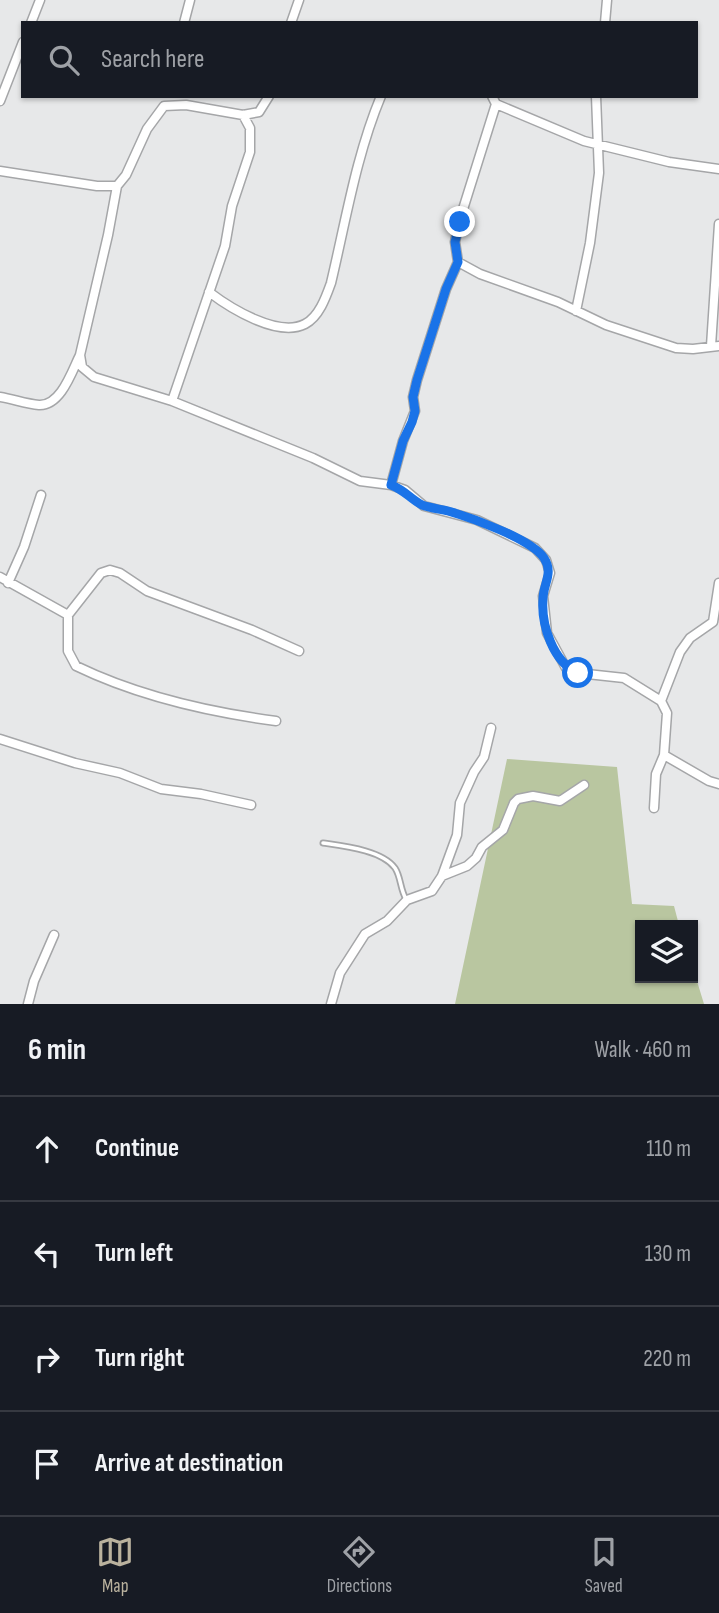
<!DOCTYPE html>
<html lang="en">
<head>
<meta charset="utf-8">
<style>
  :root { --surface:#171b24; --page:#242831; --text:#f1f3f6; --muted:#9ea1a6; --line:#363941; --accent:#bab29e }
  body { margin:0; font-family:"Sofia Sans Condensed",sans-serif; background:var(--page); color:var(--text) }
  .controls { position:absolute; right:21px; bottom:21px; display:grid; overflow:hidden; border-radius:0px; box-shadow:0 2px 5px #0004 }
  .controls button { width:63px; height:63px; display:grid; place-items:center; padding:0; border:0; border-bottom:2px solid var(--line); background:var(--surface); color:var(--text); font:35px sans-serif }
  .stop { position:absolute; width:21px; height:21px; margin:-16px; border:5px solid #1a73e8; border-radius:50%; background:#fff }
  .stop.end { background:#1a73e8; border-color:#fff; box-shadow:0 2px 7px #0008 }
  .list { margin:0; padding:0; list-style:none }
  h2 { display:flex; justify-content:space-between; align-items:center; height:91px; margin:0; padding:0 28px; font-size:30px }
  h2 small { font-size:23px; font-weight:400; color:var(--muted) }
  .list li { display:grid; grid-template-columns:46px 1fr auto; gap:21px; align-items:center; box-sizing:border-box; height:105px; padding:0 28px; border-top:2px solid var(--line) }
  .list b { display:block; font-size:26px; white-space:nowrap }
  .list em { font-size:23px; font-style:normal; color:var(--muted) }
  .icon { flex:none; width:38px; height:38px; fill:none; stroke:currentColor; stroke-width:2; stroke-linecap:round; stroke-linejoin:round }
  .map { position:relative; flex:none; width:719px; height:1004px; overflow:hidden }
  .search { position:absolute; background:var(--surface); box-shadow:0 2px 5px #0004; left:21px; right:21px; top:21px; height:77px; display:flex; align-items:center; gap:18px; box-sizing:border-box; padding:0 24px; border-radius:0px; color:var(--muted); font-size:26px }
  .sheet { height:511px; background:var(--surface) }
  nav { display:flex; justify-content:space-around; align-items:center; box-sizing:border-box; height:98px; border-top:2px solid var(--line); background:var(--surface); font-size:19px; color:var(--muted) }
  nav a { display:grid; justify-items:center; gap:4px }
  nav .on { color:var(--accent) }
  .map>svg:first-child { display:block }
</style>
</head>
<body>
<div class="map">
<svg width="719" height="1004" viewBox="0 0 719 1004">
  <rect width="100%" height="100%" fill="#e7e8e9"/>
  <path fill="#b9c6a0" d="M507,759l110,8 15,137 42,2 5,19h-39v53h53v-10l11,36h-249z"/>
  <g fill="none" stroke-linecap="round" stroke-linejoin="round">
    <g stroke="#a5a6a8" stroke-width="7">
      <path id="service" d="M323,843c20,3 59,7 72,25 6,9 5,21 11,31"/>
    </g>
    <g stroke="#a5a6a8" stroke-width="11">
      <path id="minor" d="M31,23l9,-23
        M184,23l6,-23
        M291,23l8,-23
        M605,23l2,-23
        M492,96l4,8 88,37 85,21 50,7
        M0,101l23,-59
        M496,104l-37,118 -4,20 3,20 22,12 78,28 48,23 70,23 17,1 26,-3
        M0,171l97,15h20l9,-11 21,-46 17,-23 22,-1 57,10 16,-3 10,-16
        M117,186l-9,49 -28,120 2,12 12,10 78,24 141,57 47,23 31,4 14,5 19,16 53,14 58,28 11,12 4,13 -7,23 4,37 19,35 12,5 46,5 37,23 6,12 -3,42 -8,19 -2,34
        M209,292c21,16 69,46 96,32 14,-7 21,-27 26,-41 15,-63 25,-127 50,-187
        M576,311l14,-68 9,-70 -3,-77
        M711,346l8,-122
        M0,397c13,2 26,7 39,8 22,1 33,-34 41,-50
        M172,401l53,-155 7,-40 18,-54v-24l-7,-13
        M391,485l12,-44 12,-30 -2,-14 4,-17 29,-91 12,-27
        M0,577l68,38
        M8,583l16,-36 17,-52
        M661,701l19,-49 10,-14 23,-16 6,-39
        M276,721c-68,-9 -138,-25 -200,-55l-8,-15v-36l33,-42 9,-3 10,3 27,18 105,39 47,21
        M0,739l75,24 45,10 41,16 40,5 50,11
        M664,755l45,26 10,3
        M442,876l25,-10 9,-8 6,-11 21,-17 11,-27 4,-4 15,-3 27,5 24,-16
        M28,1004l6,-23 20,-46
        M331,1004l9,-31 25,-39 22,-13 20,-21 25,-9 10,-15 15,-41 3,-32 14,-31 10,-15 7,-29"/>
    </g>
    <use href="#service" stroke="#fff" stroke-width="3.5"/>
    <use href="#minor" stroke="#fff" stroke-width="8"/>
  </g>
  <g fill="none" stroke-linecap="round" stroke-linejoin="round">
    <path stroke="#1a73e8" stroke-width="9" d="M460,222l-5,20 3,20 -12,27 -29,91 -4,17 2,14 -3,11 -9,19 -12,44c15,6 18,13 31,20 8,3 18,4 26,6 24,7 83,28 96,47 10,15 -1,26 -1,41 -2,26 10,63 35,74"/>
  </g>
</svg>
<div class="controls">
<button><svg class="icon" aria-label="layers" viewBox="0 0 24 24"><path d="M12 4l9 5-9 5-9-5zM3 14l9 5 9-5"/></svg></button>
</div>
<div class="stop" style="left:578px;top:673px"></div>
<div class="stop end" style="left:460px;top:222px"></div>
<div class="search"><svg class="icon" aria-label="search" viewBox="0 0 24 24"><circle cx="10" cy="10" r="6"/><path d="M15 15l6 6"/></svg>Search here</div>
</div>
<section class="sheet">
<h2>6 min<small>Walk · 460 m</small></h2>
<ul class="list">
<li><svg class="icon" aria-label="ahead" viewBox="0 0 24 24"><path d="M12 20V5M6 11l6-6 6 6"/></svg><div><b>Continue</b></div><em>110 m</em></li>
<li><svg class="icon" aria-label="left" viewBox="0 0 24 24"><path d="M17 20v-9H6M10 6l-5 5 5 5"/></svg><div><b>Turn left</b></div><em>130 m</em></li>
<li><svg class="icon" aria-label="right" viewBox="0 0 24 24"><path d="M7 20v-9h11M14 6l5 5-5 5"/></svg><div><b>Turn right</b></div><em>220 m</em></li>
<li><svg class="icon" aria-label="arrive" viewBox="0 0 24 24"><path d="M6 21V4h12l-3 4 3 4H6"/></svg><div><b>Arrive at destination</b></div></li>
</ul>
</section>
<nav>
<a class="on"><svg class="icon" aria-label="map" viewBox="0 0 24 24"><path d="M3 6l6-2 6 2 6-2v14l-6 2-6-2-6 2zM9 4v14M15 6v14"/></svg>Map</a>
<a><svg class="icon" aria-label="directions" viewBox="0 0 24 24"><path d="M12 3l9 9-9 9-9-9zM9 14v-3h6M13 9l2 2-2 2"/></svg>Directions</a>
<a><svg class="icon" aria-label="saved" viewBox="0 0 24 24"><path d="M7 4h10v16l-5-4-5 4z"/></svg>Saved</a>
</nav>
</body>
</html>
